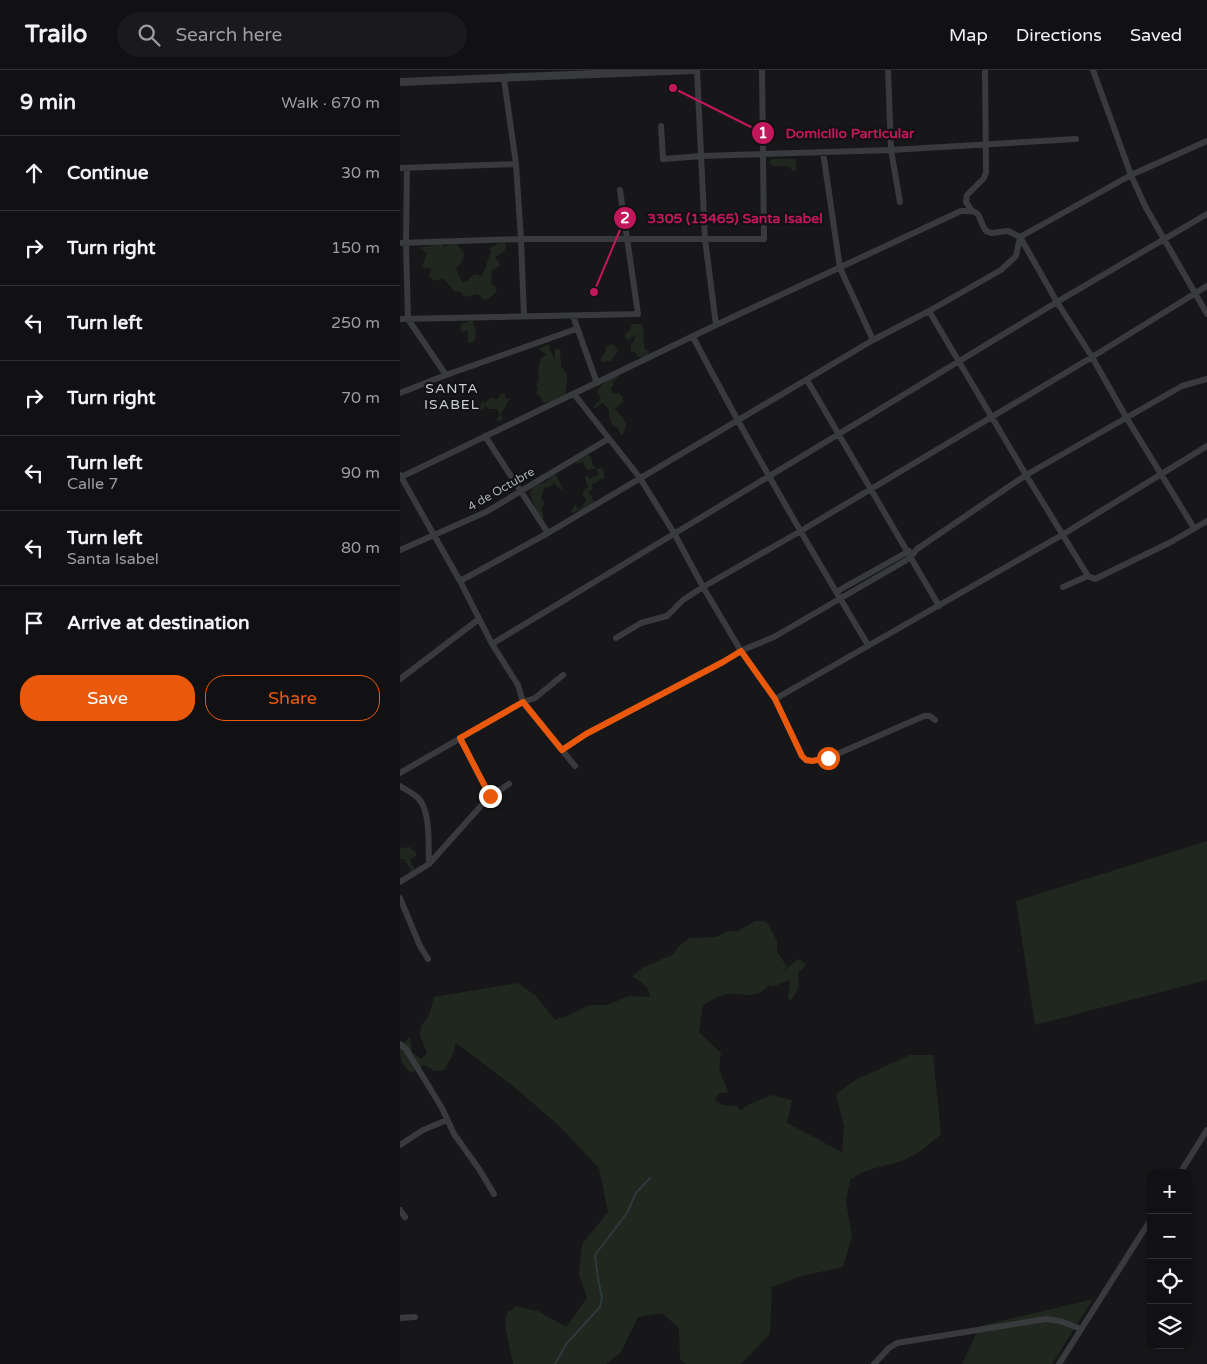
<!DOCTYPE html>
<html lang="en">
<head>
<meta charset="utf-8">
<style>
  :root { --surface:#111113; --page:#1a1a1c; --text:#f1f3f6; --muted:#9c9da0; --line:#303133; --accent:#ea580c }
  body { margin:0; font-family:"Varela Round",sans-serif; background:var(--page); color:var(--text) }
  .controls { position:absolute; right:15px; bottom:15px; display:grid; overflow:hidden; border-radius:10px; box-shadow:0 2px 12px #0003 }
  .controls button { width:45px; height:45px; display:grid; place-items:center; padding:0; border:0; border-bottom:1px solid var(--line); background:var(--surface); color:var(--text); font:25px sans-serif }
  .stop { position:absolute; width:15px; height:15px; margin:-11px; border:4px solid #ea580c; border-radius:50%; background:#fff }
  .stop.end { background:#ea580c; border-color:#fff; box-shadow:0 1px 5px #0008 }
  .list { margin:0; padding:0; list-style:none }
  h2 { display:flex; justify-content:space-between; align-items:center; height:65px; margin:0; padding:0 20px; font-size:21px }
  h2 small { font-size:16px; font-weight:400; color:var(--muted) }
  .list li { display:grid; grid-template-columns:32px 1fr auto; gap:15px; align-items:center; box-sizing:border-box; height:75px; padding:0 20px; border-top:1px solid var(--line) }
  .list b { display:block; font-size:19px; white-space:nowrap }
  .list p { margin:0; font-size:16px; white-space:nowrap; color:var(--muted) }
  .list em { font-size:16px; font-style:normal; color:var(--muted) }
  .actions { display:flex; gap:10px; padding:15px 20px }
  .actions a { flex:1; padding:11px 0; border:1px solid var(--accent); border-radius:20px; text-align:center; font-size:18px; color:var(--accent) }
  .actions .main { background:var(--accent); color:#fff }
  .icon { flex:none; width:28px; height:28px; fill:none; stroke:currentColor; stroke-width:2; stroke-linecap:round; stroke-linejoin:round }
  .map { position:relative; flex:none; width:807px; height:1294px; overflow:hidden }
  header { display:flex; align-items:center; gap:30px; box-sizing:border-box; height:70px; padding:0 25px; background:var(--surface); border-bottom:1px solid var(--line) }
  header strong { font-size:24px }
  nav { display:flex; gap:28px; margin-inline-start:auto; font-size:18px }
  .search { width:350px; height:45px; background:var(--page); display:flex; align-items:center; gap:12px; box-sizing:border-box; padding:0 18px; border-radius:28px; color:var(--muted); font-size:19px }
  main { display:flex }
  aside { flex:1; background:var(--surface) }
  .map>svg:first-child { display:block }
</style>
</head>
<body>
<header>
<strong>Trailo</strong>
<div class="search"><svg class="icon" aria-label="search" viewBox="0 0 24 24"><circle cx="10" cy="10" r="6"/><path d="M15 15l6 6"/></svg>Search here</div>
<nav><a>Map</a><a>Directions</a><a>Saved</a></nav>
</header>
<main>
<aside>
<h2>9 min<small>Walk · 670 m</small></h2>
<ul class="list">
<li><svg class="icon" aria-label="ahead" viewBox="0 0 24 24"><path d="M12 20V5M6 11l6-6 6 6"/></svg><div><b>Continue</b></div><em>30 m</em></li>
<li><svg class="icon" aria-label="right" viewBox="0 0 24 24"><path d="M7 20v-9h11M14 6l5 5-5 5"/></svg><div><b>Turn right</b></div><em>150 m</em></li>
<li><svg class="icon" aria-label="left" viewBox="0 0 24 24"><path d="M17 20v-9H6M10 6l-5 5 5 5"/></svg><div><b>Turn left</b></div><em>250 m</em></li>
<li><svg class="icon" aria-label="right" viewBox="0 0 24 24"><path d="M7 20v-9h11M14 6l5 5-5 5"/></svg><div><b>Turn right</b></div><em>70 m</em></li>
<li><svg class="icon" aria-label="left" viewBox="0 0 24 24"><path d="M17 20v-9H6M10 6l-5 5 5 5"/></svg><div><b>Turn left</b><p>Calle 7</p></div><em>90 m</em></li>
<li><svg class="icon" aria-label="left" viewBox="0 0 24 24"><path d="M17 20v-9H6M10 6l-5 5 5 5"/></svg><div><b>Turn left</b><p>Santa Isabel</p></div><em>80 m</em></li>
<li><svg class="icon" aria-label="arrive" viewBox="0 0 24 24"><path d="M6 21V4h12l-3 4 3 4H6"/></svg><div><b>Arrive at destination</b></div></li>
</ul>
<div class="actions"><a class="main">Save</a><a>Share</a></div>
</aside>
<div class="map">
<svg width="807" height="1294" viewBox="0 0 807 1294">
  <rect width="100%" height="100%" fill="#171719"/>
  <path fill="#1f271f" d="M371,89h25v11l-3,1 -5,-5h-15l-4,-3z
    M99,173h6l1,3 -2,6 -9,5 5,7 -1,2 -7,4 -1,13 6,5c-1,8 -7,8 -12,13l-7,-7 -13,3 -4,-5 -7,-1 -11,-13 -5,3 -6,-2 -3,-4 2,-6 -7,-1 -2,-2 5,-13 -8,-5 21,-4 5,3 5,-3 8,1 6,8 -1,7 -7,9 6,13h4l8,-8 8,2 9,-24 -2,-4z
    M70,251h3l3,10 -1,9 -3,3 -4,-1v-10l-1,-1 -5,1 -2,-2 1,-6z
    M232,254h9l3,6c-2,6 1,12 0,18l5,4 -2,4 -4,2 -6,-2 -2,-4 -4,-1v-7l3,-3 2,-7 -8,6 -3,-3v-3l5,-4z
    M149,274l1,6 5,9v-11l6,2c-2,6 1,11 0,17 10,9 5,17 4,28 -8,1 -13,8 -21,8l-4,-7 -4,-3 2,-4 -2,-4 3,-5 -1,-11 3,-11 6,-3 -8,-6z
    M212,274l2,1 4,6 -7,10 -8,1 -2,-1v-4l4,-4 1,-6z
    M216,303l2,4 -5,5v4l-2,2 2,6 6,-1 4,4v5l-8,7 6,6v1l6,8 -4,10 -2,1 -4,-8 -4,-1 -4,-9v-7l-6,-7 -8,5 -2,-1 8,-9 -4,-6c4,-7 12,-15 19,-19z
    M101,324h4l1,4 5,1 -4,3 -1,4 -5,7 2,6 -5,2 -1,-2 3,-4 -3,-6h-8l-5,-5v5l-4,1 -2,-4 4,-2v-3l3,2 5,-5 7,1z
    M188,385l4,3c-1,5 1,8 5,11l5,-1 2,3v7l-12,6 1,5 -5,2 6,10 -1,3 -20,9 -2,-2 5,-7 1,5 4,-1 5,-8 -4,-7 6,-6 -3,-9 2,-3 3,4 9,-5 -3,-5 -9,1 -4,-8 -8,2 2,-3z
    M152,405h4l6,13 -1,2 -7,-7 -6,4h-3l-4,11 4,6 -4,4 3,10h-2l-4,-4 -9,-22 7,-7 10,-3z
    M807,771v139l-172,45 -19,-124z
    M11,777v2l5,3v4l-3,2h-2l-1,3 6,10 -8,2 3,-2 -7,-12h-4v-11z
    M355,851h9l4,3 9,17v10l10,16 -4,5 15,-13 6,3 2,3 -8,8 1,14 -7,12 -3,1 -1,-2 2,-16 -2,-2 -15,7 -4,-2c-17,17 -22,7 -40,9 -9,1 -19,7 -26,11l-4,27 22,21 -2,15 9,24 -10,2 -3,6 8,5 14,1 4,5 5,-5 25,-11 21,5 -5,23 55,29 2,-26 -8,-32 21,-15 53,-24h23l8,79c-12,11 -24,21 -39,27 -18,6 -37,7 -52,19l-4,21 6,36 -9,30 -42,9 -29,11 -2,47 -29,30h-55l-6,-4 -1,-32 -17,-15 -24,4 -17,35 -15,12h-93l-7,-34 -1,-10 3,-9 6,-2 -1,-3 25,5 28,16 21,-29 -8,-23 3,-31 26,-32 -9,-44 -42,-44 -44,-38 -57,-43 -3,11 -9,16 -10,1 -10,-6 -12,8c-11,-7 -12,-15 -12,-27l10,-9 2,15 9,7 6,-5 -7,-19 1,-9 8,-11 5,-18 84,-14 18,13 19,24 14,-5 21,-10h18l20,-9 22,1 -3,-10 -15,-11 12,-9 30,-13 4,-7 11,-9 27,-1 13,-6h9z
    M693,1229l-41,65h-90l18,-38z"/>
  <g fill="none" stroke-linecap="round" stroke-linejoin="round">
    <path stroke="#2d393d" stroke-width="2" d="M155,1294l12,-21 33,-36 2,-9 -4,-20 -3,-23 32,-42 9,-20 14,-15"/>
    <path stroke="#383a3e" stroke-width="6" d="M297,0l8,169 11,86
      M488,0l3,80 9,52
      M693,0l38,105 14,31 62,108
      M104,9l12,85 5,75 3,77
      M261,56l2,33 39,-3 189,-6 185,-11
      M423,82l17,116 33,72
      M0,98l116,-4
      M7,98l-1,75 2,76 38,56
      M572,141l-6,-9 1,-7 17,-17 2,-6 -1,-102
      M0,173l121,-4h243l-2,-169
      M529,241l97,164 156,-89 25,-7
      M173,246l24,67
      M0,249l238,-5 -18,-124
      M293,267c55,105 114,207 175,308
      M407,310l132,226
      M0,323l46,-18 130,-46
      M174,324l66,84 34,55 29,54 38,64 34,48 27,57 4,4 6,1 16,-3 96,-42h6l5,4
      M85,366l63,97
      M0,405l60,106 32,63 26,41 5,17 52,64
      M1,407l315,-152 245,-114c24,-1 15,6 25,20l5,2 17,-2 12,6 37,65 35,55 34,60 68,111
      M0,480l86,-38 122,-73
      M60,511l88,-48 325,-193 56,-29 72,-41 15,-14 4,-19 111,-62 76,-34
      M663,517l25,-11 7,3 76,-37 36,-21
      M436,522l73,-41
      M216,568l25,-15 26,-7 16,-16 20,-13 96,-55 293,-175 115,-71
      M92,574l565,-342 150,-88
      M0,609l79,-60
      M375,629l287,-164 145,-89
      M60,668l30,58
      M162,680l24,-16 137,-72 22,-13 29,-12 136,-79 7,-9 109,-74 62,101
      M0,703l123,-71 12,-4 28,-23
      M0,716c6,4 15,8 19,13 12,14 9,47 10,65
      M0,812l29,-18 59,-66 21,-14
      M0,828l20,48 8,13
      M0,974l6,5 36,59 12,26 25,35 15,25
      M0,1075l23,-15 24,-10
      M780,1103l27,-43
      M0,1140l5,7
      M0,1248l15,-1
      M474,1294l15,-16 8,-5 149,-24 14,2 21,8
      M659,1294l92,-145"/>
    <path stroke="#383a3e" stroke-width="8" d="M0,12l294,-12"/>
  </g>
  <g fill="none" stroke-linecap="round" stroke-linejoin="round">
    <path stroke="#ea580c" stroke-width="6" d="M90,726l-30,-58 63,-36 39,48 24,-16 137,-72 18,-11 34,48 27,57 4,4 6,1 16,-3"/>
  </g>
  <g text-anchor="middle" stroke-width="4.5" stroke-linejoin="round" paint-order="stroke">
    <g font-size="12" fill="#a9b1b8" stroke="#121214">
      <text transform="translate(101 419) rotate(-30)" y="4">4 de Octubre</text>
    </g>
    <g font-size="14" letter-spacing="1" fill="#cacfd5" stroke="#121214">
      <text x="52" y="323">SANTA<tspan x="52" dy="16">ISABEL</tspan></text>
    </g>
  </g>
  <path fill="none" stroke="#c2185b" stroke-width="2" d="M273 18L363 63M194 222L225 148"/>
  <g fill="#c2185b" stroke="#121214" stroke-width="2">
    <circle cx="273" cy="18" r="5"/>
    <circle cx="194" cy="222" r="5"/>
    <circle cx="363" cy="63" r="12"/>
    <circle cx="225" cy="148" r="12"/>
  </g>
  <g font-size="15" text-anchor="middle" font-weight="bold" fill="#fff">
    <text x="363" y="68">1</text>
    <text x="225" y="153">2</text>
  </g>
  <g font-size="14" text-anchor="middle" font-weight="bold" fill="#c2185b" stroke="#121214" stroke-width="4.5" stroke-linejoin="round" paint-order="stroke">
    <text x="450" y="68">Domicilio Particular</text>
    <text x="335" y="153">3305 (13465) Santa Isabel</text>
  </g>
</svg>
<div class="controls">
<button>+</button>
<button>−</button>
<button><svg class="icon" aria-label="locate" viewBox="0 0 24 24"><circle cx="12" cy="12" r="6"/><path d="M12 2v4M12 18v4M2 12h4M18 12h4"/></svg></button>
<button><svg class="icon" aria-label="layers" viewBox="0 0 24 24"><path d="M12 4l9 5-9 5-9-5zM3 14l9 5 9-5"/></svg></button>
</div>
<div class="stop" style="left:428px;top:688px"></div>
<div class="stop end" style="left:90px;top:726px"></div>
</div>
</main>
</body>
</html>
